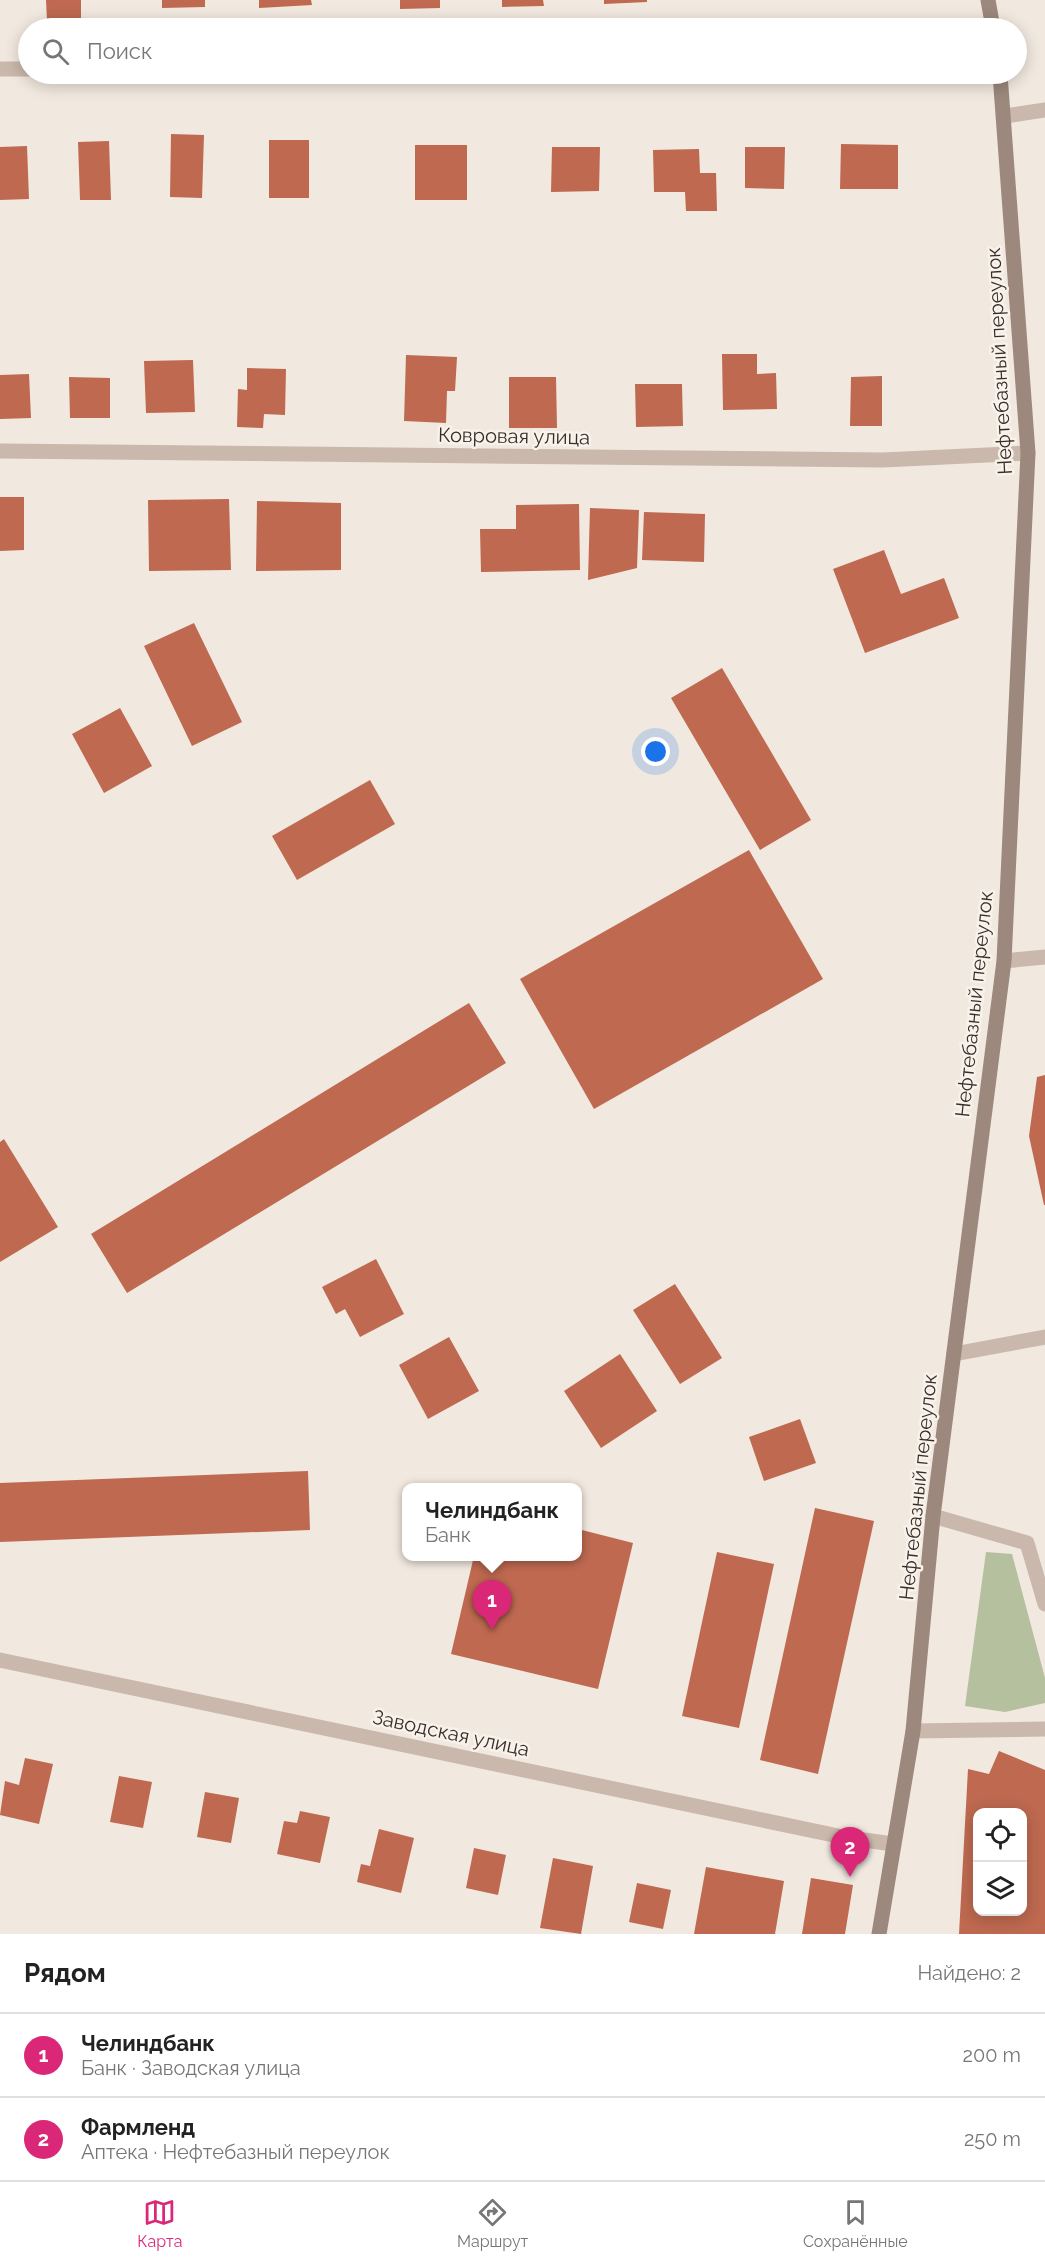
<!DOCTYPE html>
<html lang="ru">
<head>
<meta charset="utf-8">
<style>
  :root { --surface:#fff; --page:#f2f2f2; --text:#222; --muted:#767676; --line:#e0e0e0; --accent:#db2777 }
  body { margin:0; font-family:Raleway,sans-serif; background:var(--page); color:var(--text) }
  .controls { position:absolute; right:18px; bottom:18px; display:grid; overflow:hidden; border-radius:12px; box-shadow:0 3px 15px #0003 }
  .controls button { width:54px; height:54px; display:grid; place-items:center; padding:0; border:0; border-bottom:2px solid var(--line); background:var(--surface); color:var(--text); font:30px sans-serif }
  .you { position:absolute; left:656px; top:752px; width:21px; height:21px; margin:-15px; border:4px solid #fff; border-radius:50%; background:#1a73e8; box-shadow:0 0 0 9px #1a73e833 }
  .badge { display:grid; place-items:center; width:39px; height:39px; border-radius:50%; background:var(--accent); color:#fff; font-size:20px; font-weight:700 }
  .pin { position:absolute; translate:-50% -50px; filter:drop-shadow(0 2px 3px #0008) }
  .pin::after { content:''; position:absolute; top:32px; width:21px; height:18px; background:inherit; clip-path:polygon(0 0,100% 0,50% 100%) }
  .popup { position:absolute; left:402px; top:1483px; width:180px; height:78px; box-sizing:border-box; display:grid; place-content:center; border-radius:12px; background:var(--surface); filter:drop-shadow(0 2px 4px #0005); font-size:20px; white-space:nowrap; color:var(--muted) }
  .popup b { font-size:22px; color:var(--text) }
  .popup::after { content:''; position:absolute; left:50%; top:100%; margin-left:-12px; border:12px solid transparent; border-top-color:var(--surface) }
  .list { margin:0; padding:0; list-style:none }
  h2 { display:flex; justify-content:space-between; align-items:center; height:78px; margin:0; padding:0 24px; font-size:26px }
  h2 small { font-size:20px; font-weight:400; color:var(--muted) }
  .list li { display:grid; grid-template-columns:39px 1fr auto; gap:18px; align-items:center; box-sizing:border-box; height:84px; padding:0 24px; border-top:2px solid var(--line) }
  .list b { display:block; font-size:22px; white-space:nowrap }
  .list p { margin:0; font-size:20px; white-space:nowrap; color:var(--muted) }
  .list em { font-size:20px; font-style:normal; color:var(--muted) }
  .icon { flex:none; width:33px; height:33px; fill:none; stroke:currentColor; stroke-width:2; stroke-linecap:round; stroke-linejoin:round }
  .map { position:relative; flex:none; width:1045px; height:1934px; overflow:hidden }
  .search { position:absolute; background:var(--surface); box-shadow:0 3px 15px #0003; left:18px; right:18px; top:18px; height:66px; display:flex; align-items:center; gap:15px; box-sizing:border-box; padding:0 21px; border-radius:33px; color:var(--muted); font-size:22px }
  .sheet { height:246px; background:var(--surface) }
  nav { display:flex; justify-content:space-around; align-items:center; box-sizing:border-box; height:84px; border-top:2px solid var(--line); background:var(--surface); font-size:16px; color:var(--muted) }
  nav a { display:grid; justify-items:center; gap:3px }
  nav .on { color:var(--accent) }
  .map>svg:first-child { display:block }
</style>
</head>
<body>
<div class="map">
<svg width="1045" height="1934" viewBox="0 0 1045 1934">
  <rect width="100%" height="100%" fill="#f1e8df"/>
  <path fill="#b5c09f" d="M986,1552l26,2 33,124v25l-40,9 -40,-6z"/>
  <path fill="#be6950" fill-rule="evenodd" d="M46,0h35v20l-34,1z
    M162,0h43v7l-43,1z
    M259,0h52l1,5 -53,3z
    M400,0h40v8l-40,1z
    M502,0h41l1,6 -42,1z
    M604,0h43v2l-43,2z
    M171,134l33,1 -2,63 -32,-1z
    M269,140h40v58h-40z
    M109,141l2,59h-31l-2,-58z
    M841,144l57,1v44h-58z
    M415,145h52v55h-52z
    M27,146l2,53 -29,1v-53z
    M552,147h48l-1,44 -48,1z
    M745,147h40l-1,42 -39,-1z
    M699,149l1,24h16l1,38h-31l-1,-19h-31l-1,-42z
    M722,354h35v20l19,-1 1,36 -54,1z
    M406,355l51,2 -2,34h-8l-1,32 -42,-2z
    M193,360l2,52 -49,1 -2,-52z
    M247,368l39,1 -1,46 -21,-1 -1,14 -26,-1 1,-38 9,1z
    M29,374l2,44 -31,1v-44z
    M882,376v50h-32l1,-49z
    M69,377l41,1v40h-40z
    M509,377h47l1,51h-48z
    M635,384h47l1,42 -47,1z
    M0,497h24v53l-24,1z
    M229,499l2,71 -82,1 -1,-71z
    M257,501l84,2v67l-85,1z
    M579,504l1,66 -99,2 -1,-43h36v-24z
    M590,508l49,2 -2,58 -49,12z
    M644,512l61,2 -1,48 -62,-2z
    M884,550l17,44 43,-16 15,40 -94,35 -32,-84z
    M194,623l48,99 -50,24 -48,-100z
    M722,668l89,152 -51,30 -89,-152z
    M120,708l32,58 -48,27 -32,-59z
    M370,780l25,44 -98,56 -25,-44z
    M749,850l74,129 -229,130 -74,-130z
    M469,1003l37,60 -379,230 -36,-59z
    M1045,1075v130h-1l-15,-69 8,-59z
    M4,1139l54,88 -58,35v-120z
    M376,1259l28,55 -44,23 -15,-28 -9,5 -14,-27z
    M675,1284l47,74 -42,26 -47,-74z
    M449,1337l30,54 -51,28 -29,-54z
    M620,1354l37,57 -56,37 -37,-57z
    M800,1419l16,44 -52,18 -15,-44z
    M308,1471l2,59 -310,12v-59z
    M815,1508l59,13 -56,253 -58,-14z
    M578,1529l55,14 -35,146 -147,-35 23,-98h104z
    M717,1552l57,12 -35,164 -57,-12z
    M999,1751l46,19v164h-86l9,-165 21,5zM978,1812h44v100h-44z
    M25,1758l28,6 -14,60 -39,-9 5,-34 14,4z
    M119,1776l33,6 -9,46 -33,-6z
    M205,1792l34,6 -8,45 -34,-6z
    M300,1811l30,6 -10,46 -43,-9 7,-33 13,2z
    M379,1829l35,9 -13,55 -44,-11 4,-18 9,2z
    M474,1848l32,7 -8,40 -32,-7z
    M553,1858l40,8 -12,68 -41,-6z
    M706,1867l78,14 -9,53h-81z
    M811,1878l42,7 -8,49h-43z
    M637,1883l34,7 -8,39 -34,-7z"/>
  <g fill="none" stroke-linecap="round" stroke-linejoin="round">
    <path stroke="#c9b8ab" stroke-width="15" d="M1004,961l41,-4
      M954,1354l91,-17
      M933,1516l94,27 18,61
      M913,1731l132,-2"/>
    <path stroke="#c9b8ab" stroke-width="15" d="M0,69h28
      M0,451l883,9 145,-7"/>
    <path stroke="#c9b8ab" stroke-width="15" d="M1005,116l40,-6
      M0,1660l843,177 50,7"/>
    <path stroke="#9c887c" stroke-width="15" d="M988,0l5,28
      M879,1934l34,-203 20,-215 71,-555 24,-508 -28,-379"/>
  </g>
  <g text-anchor="middle" stroke-width="5" stroke-linejoin="round" paint-order="stroke">
    <g font-size="20" fill="#372e2a" stroke="#f9f2eb">
      <text transform="translate(999 361) rotate(-93)" y="7">Нефтебазный переулок</text>
      <text transform="translate(514 436) rotate(1)" y="7">Ковровая улица</text>
      <text transform="translate(974 1004) rotate(-84)" y="7">Нефтебазный переулок</text>
      <text transform="translate(918 1487) rotate(-84)" y="7">Нефтебазный переулок</text>
      <text transform="translate(451 1733) rotate(12)" y="7">Заводская улица</text>
    </g>
  </g>
</svg>
<div class="controls">
<button><svg class="icon" aria-label="locate" viewBox="0 0 24 24"><circle cx="12" cy="12" r="6"/><path d="M12 2v4M12 18v4M2 12h4M18 12h4"/></svg></button>
<button><svg class="icon" aria-label="layers" viewBox="0 0 24 24"><path d="M12 4l9 5-9 5-9-5zM3 14l9 5 9-5"/></svg></button>
</div>
<div class="you"></div>
<div class="pin badge" style="left:492px;top:1630px">1</div>
<div class="popup"><b>Челиндбанк</b>Банк</div>
<div class="pin badge" style="left:850px;top:1877px">2</div>
<div class="search"><svg class="icon" aria-label="search" viewBox="0 0 24 24"><circle cx="10" cy="10" r="6"/><path d="M15 15l6 6"/></svg>Поиск</div>
</div>
<section class="sheet">
<h2>Рядом<small>Найдено: 2</small></h2>
<ul class="list">
<li><span class="badge">1</span><div><b>Челиндбанк</b><p>Банк · Заводская улица</p></div><em>200 m</em></li>
<li><span class="badge">2</span><div><b>Фармленд</b><p>Аптека · Нефтебазный переулок</p></div><em>250 m</em></li>
</ul>
</section>
<nav>
<a class="on"><svg class="icon" aria-label="map" viewBox="0 0 24 24"><path d="M3 6l6-2 6 2 6-2v14l-6 2-6-2-6 2zM9 4v14M15 6v14"/></svg>Карта</a>
<a><svg class="icon" aria-label="directions" viewBox="0 0 24 24"><path d="M12 3l9 9-9 9-9-9zM9 14v-3h6M13 9l2 2-2 2"/></svg>Маршрут</a>
<a><svg class="icon" aria-label="saved" viewBox="0 0 24 24"><path d="M7 4h10v16l-5-4-5 4z"/></svg>Сохранённые</a>
</nav>
</body>
</html>
